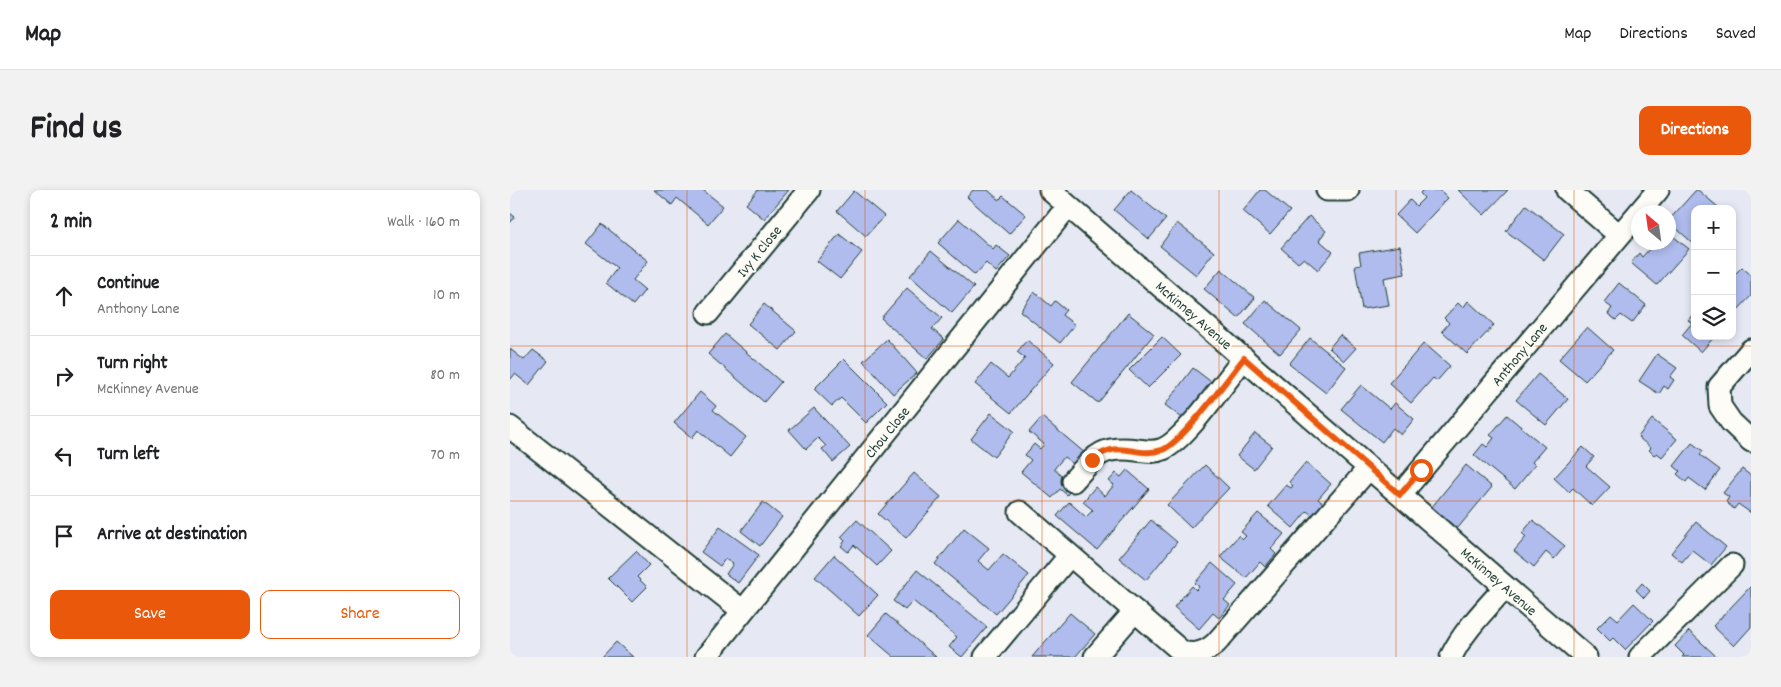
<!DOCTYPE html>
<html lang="en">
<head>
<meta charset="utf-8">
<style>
  :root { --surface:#fff; --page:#f2f2f2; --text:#202124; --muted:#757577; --line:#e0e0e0; --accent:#ea580c }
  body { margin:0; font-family:Dekko,sans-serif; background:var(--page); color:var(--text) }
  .controls { position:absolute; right:15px; top:15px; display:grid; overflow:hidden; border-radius:10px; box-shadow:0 2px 8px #0003 }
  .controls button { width:45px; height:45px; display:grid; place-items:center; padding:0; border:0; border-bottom:1px solid var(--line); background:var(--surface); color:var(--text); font:25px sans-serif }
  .compass { position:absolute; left:1121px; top:15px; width:45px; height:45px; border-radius:50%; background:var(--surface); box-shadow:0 2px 8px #0003; rotate:331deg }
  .stop { position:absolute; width:15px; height:15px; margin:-11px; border:4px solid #ea580c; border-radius:50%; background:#fff }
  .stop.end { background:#ea580c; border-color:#fff; box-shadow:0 1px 5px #0008 }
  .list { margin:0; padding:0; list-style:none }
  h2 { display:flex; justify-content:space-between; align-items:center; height:65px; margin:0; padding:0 20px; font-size:21px }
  h2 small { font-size:16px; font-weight:400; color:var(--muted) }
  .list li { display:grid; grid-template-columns:32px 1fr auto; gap:15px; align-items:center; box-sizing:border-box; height:80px; padding:0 20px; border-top:1px solid var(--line) }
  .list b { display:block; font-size:19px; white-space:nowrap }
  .list p { margin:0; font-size:16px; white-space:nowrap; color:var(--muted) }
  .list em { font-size:16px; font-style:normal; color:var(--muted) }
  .actions { display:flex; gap:10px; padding:15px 20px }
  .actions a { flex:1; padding:11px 0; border:1px solid var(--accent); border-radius:10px; text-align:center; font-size:18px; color:var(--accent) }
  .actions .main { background:var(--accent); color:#fff }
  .icon { flex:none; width:28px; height:28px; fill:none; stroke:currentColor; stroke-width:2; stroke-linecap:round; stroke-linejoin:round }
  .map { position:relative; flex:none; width:1241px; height:467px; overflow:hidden; border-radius:10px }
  header { display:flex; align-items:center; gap:30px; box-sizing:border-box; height:70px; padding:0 25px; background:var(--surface); border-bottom:1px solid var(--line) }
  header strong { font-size:24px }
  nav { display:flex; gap:28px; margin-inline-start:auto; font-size:18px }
  .intro { display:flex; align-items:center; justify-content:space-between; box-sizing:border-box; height:120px; padding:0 30px }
  h1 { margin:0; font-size:35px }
  .button { padding:12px 22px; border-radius:10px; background:var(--accent); color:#fff; font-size:18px; font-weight:700 }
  main { display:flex; gap:30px; padding:0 30px }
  aside { flex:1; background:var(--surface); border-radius:10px; box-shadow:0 2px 8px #0003 }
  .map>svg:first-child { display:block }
</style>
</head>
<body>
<header>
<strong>Map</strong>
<nav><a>Map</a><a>Directions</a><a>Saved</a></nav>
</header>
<div class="intro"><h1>Find us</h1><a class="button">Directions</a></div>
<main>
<aside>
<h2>2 min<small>Walk · 160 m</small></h2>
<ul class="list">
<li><svg class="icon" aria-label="ahead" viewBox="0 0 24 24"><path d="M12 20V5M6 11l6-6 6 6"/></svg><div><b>Continue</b><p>Anthony Lane</p></div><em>10 m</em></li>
<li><svg class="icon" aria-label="right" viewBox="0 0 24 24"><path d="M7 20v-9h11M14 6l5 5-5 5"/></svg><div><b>Turn right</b><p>McKinney Avenue</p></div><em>80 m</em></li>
<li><svg class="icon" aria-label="left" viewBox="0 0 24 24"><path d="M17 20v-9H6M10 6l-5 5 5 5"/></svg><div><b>Turn left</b></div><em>70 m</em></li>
<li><svg class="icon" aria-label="arrive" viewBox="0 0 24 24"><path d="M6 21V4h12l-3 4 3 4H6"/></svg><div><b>Arrive at destination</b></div></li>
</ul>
<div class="actions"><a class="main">Save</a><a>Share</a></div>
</aside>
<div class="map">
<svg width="1241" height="467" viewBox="0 0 1241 467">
  <rect width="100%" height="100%" fill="#e6e9f4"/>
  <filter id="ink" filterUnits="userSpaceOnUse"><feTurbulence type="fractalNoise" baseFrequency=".02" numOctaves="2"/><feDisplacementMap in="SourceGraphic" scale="10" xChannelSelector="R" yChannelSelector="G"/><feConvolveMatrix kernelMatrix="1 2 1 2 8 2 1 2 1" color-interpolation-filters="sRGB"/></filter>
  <g filter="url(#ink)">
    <path fill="#afbced" stroke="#1f3d34" d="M144,0h49l20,16 -15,18 -31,-26 -5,7z
      M248,0h31l-25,29 -18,-15z
      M463,0h15l11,10 4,-4 23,19 -17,19 -42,-37z
      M621,0l35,29 -17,20 -35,-29z
      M750,0h5l25,21 -20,23 -27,-23z
      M913,0h17l8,8 -33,35 -19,-18 14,-15 6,6 8,-8 -4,-5z
      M948,0h50l-24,25z
      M1186,0h2l20,17 -23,2v36l-27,-24z
      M344,1l30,25 -18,20 -29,-25z
      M1016,15l38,29 -20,26 -38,-29z
      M0,23l5,4 -5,6z
      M799,26l17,15 -7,9 14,12 -15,18 -14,-12 -6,5 -17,-15z
      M449,29l34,30 3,-4 14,11 -14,16 -10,-9 -11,12 -37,-32z
      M667,33l37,29 -18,23 -36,-29z
      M92,34l46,37 -15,19 12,10 -12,15 -27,-22 11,-15 -31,-24z
      M1158,42l21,17 -32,36 -26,-22 8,-10 3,4 11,-12 -2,-3h17z
      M329,44l23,18 -22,27 -23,-18z
      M890,56l5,28 -21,4 5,27 -27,4 -7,-43 6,-1 -2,-12z
      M421,61l43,36 -22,26 -42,-37z
      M1232,77l9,8v21l-17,18 -2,-2v-38l2,1z
      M711,79l34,29 -17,20 -34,-29z
      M1109,93l27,22 -14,18 -11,-8 -5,5 -8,-6 4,-6 -8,-6z
      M397,98l35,30 -10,11 12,10 -17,20 -46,-41z
      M524,102l17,14 4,-5 11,9 -4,5 13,10 -15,18 -40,-32z
      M755,110l36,30 -21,24 -35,-30z
      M958,111l26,24 -27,29 -25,-23 7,-8 -5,-5 14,-15 5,5z
      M254,114l32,27 -16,19 -32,-26z
      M1185,122v24h20l-14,16 -19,-17 10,-12 -4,-3z
      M618,123l26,21 -56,69 -26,-21z
      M1077,137l26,23 -28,31 -26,-22z
      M215,144l56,48 -17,20 -56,-48z
      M830,145l16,13 -12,13 -15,-13z
      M652,147l19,18 -33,33 -19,-18z
      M800,148l36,29 -20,26 -37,-29z
      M377,149l30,34 -24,21 -30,-33z
      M517,150l27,23 -43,50 -36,-29 16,-20 17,14 17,-20 -8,-6z
      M914,153l26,23 -13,15 -4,-3 -22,25 -22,-20z
      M0,159l14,11 9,-10 15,11 -19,24 -14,-11 -5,6z
      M1147,164l20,14 -7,9 4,3 -6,9 -4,-3 -5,8 -20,-13z
      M334,169l43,43 -21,21 -25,-25 -9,8 -18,-17z
      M683,178l21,16 -28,37 -21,-16z
      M1028,184l30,25 -22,26 -30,-25z
      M851,195l29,24 5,-6 19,16 -13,16 -8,-7 -11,14 -41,-33z
      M190,202l16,14 -3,4 33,27 -16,20 -32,-27 -6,8 -18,-15z
      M304,218l36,39 -17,15 -11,-13 4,-3 -8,-8 -12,11 -17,-19z
      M481,223l23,18 -20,26 -23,-18z
      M997,225l38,32 -13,15 3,3 -20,24 -41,-34 9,-11 4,3 7,-9 -4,-3z
      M532,227l44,37 -10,12 -12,-9 -10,12 20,17 -7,9 -7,-6 -8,9 -31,-26 10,-12 -6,-5 9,-11 6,5 4,-5 -15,-12z
      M1142,229l25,20 -15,18 -5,-4 -3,2 -5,-5 2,-2 -13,-11z
      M745,243l17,13 -18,23 -17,-13z
      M1182,253l11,8 -3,4 20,15 -15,20 -16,-12 -3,4 -9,-8 3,-3 -6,-5z
      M1073,257l11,10 -8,9 24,21 -18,19 -19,-18 -4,4 -15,-14z
      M796,272l25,22 -13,15 6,5 -11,12 -6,-5 -14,17 -25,-22 18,-21 5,3 2,-2 -4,-4z
      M695,275l24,23 -38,40 -24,-23z
      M956,275l26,22 -35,42 -26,-21z
      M1232,279l9,7v37l-13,-9 -4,5 -8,-7 3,-5 -6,-4z
      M617,280l22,19 -52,61 -40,-34 12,-14 17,15 7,-7 -10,-8 12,-15 10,9 9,-11 -5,-4 7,-8 5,4z
      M404,283l27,24 -35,41 -28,-24z
      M253,312l19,15 -22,29 -19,-15z
      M748,323l26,21 -13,15 5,5 -11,13 -5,-5 -14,16 -26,-21 19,-22 4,4 3,-3 -5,-4z
      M347,330l34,31 -14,15 -23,-21 -6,7 -7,-6 4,-5 -4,-4z
      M641,330l26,22 -31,38 -27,-22z
      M1023,330l32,26 -11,13 -8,-7 -12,15 -20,-16 12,-14 -4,-4z
      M1186,332l30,25 -15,18 -19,-15 -10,12 -11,-9z
      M210,337l39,28 -21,28 -12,-9 7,-10 -8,-5 -5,7 -19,-14z
      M454,338l25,20 -11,13 11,9 14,-16 26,21 -33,39 -61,-50z
      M126,361l13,14 -12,12 10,10 -15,15 -24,-24z
      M324,365l44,40 -19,21 -44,-39z
      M702,373l25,22 -13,15 6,5 -11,13 -6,-5 -14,16 -25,-22 18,-21 4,4 3,-3 -4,-4z
      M407,380l70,57 -25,30 -13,-10 8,-10 -44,-36 -8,9 -12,-9z
      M1132,393l8,8 -6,7 -8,-8z
      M1241,396v41l-17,19 -21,-20z
      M1124,413l19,18 -28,29 -12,-12 -3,3 -13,-13 14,-14 7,6z
      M560,423l25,21 -20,23h-43z
      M376,424l50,43h-42l-26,-22z
      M1179,441l28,26h-35l2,-2 -9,-9z
      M106,452l17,15h-31z"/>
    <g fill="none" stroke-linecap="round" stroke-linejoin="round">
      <g stroke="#1f3d34" stroke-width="25">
        <path id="minor" d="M540,0l536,467
          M817,0h21
          M1057,0l52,45
          M198,123l101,-123
          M1241,160l-32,37 1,19 11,16 20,19
          M0,237l233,184
          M563,291c22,-25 28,-36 64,-31 9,1 17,3 26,-1 22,-9 64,-70 81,-91
          M890,305l258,-305
          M510,322l161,139c13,6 25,1 35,-8l153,-175
          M196,467l362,-451
          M475,467l85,-102
          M585,467l40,-46
          M941,467c12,-26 35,-48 54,-70
          M1130,467l92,-92"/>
      </g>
      <use href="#minor" stroke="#fdfcf7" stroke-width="21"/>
    </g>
  </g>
  <g fill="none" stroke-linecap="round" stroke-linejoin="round" filter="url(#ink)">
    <path stroke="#ea580c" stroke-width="6" d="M582,270c28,-23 43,-1 70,-10 20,-7 66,-72 82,-92l156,137 21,-25"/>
  </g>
  <path fill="none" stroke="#de580e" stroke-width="1" stroke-opacity="0.55" d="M177,0v467M355,0v467M532,0v467M709,0v467M886,0v467M1064,0v467M0,156h1241M0,311h1241"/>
  <g text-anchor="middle" stroke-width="4" stroke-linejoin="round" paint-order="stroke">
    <g font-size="15" fill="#1f3d34" stroke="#fdfcf7">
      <text transform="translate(249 61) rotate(-51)" y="5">Ivy K Close</text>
      <text transform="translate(684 125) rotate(41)" y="5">McKinney Avenue</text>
      <text transform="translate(1009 164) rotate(-50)" y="5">Anthony Lane</text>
      <text transform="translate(377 242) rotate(-51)" y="5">Chou Close</text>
      <text transform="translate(989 391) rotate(41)" y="5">McKinney Avenue</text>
    </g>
  </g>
</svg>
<div class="controls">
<button>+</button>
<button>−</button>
<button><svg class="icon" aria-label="layers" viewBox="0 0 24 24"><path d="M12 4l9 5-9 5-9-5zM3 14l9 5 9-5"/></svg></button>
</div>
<svg class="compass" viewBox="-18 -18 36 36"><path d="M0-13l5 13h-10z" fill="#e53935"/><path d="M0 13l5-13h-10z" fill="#757577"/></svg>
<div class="stop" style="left:911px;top:280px"></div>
<div class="stop end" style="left:582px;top:270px"></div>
</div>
</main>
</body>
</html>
